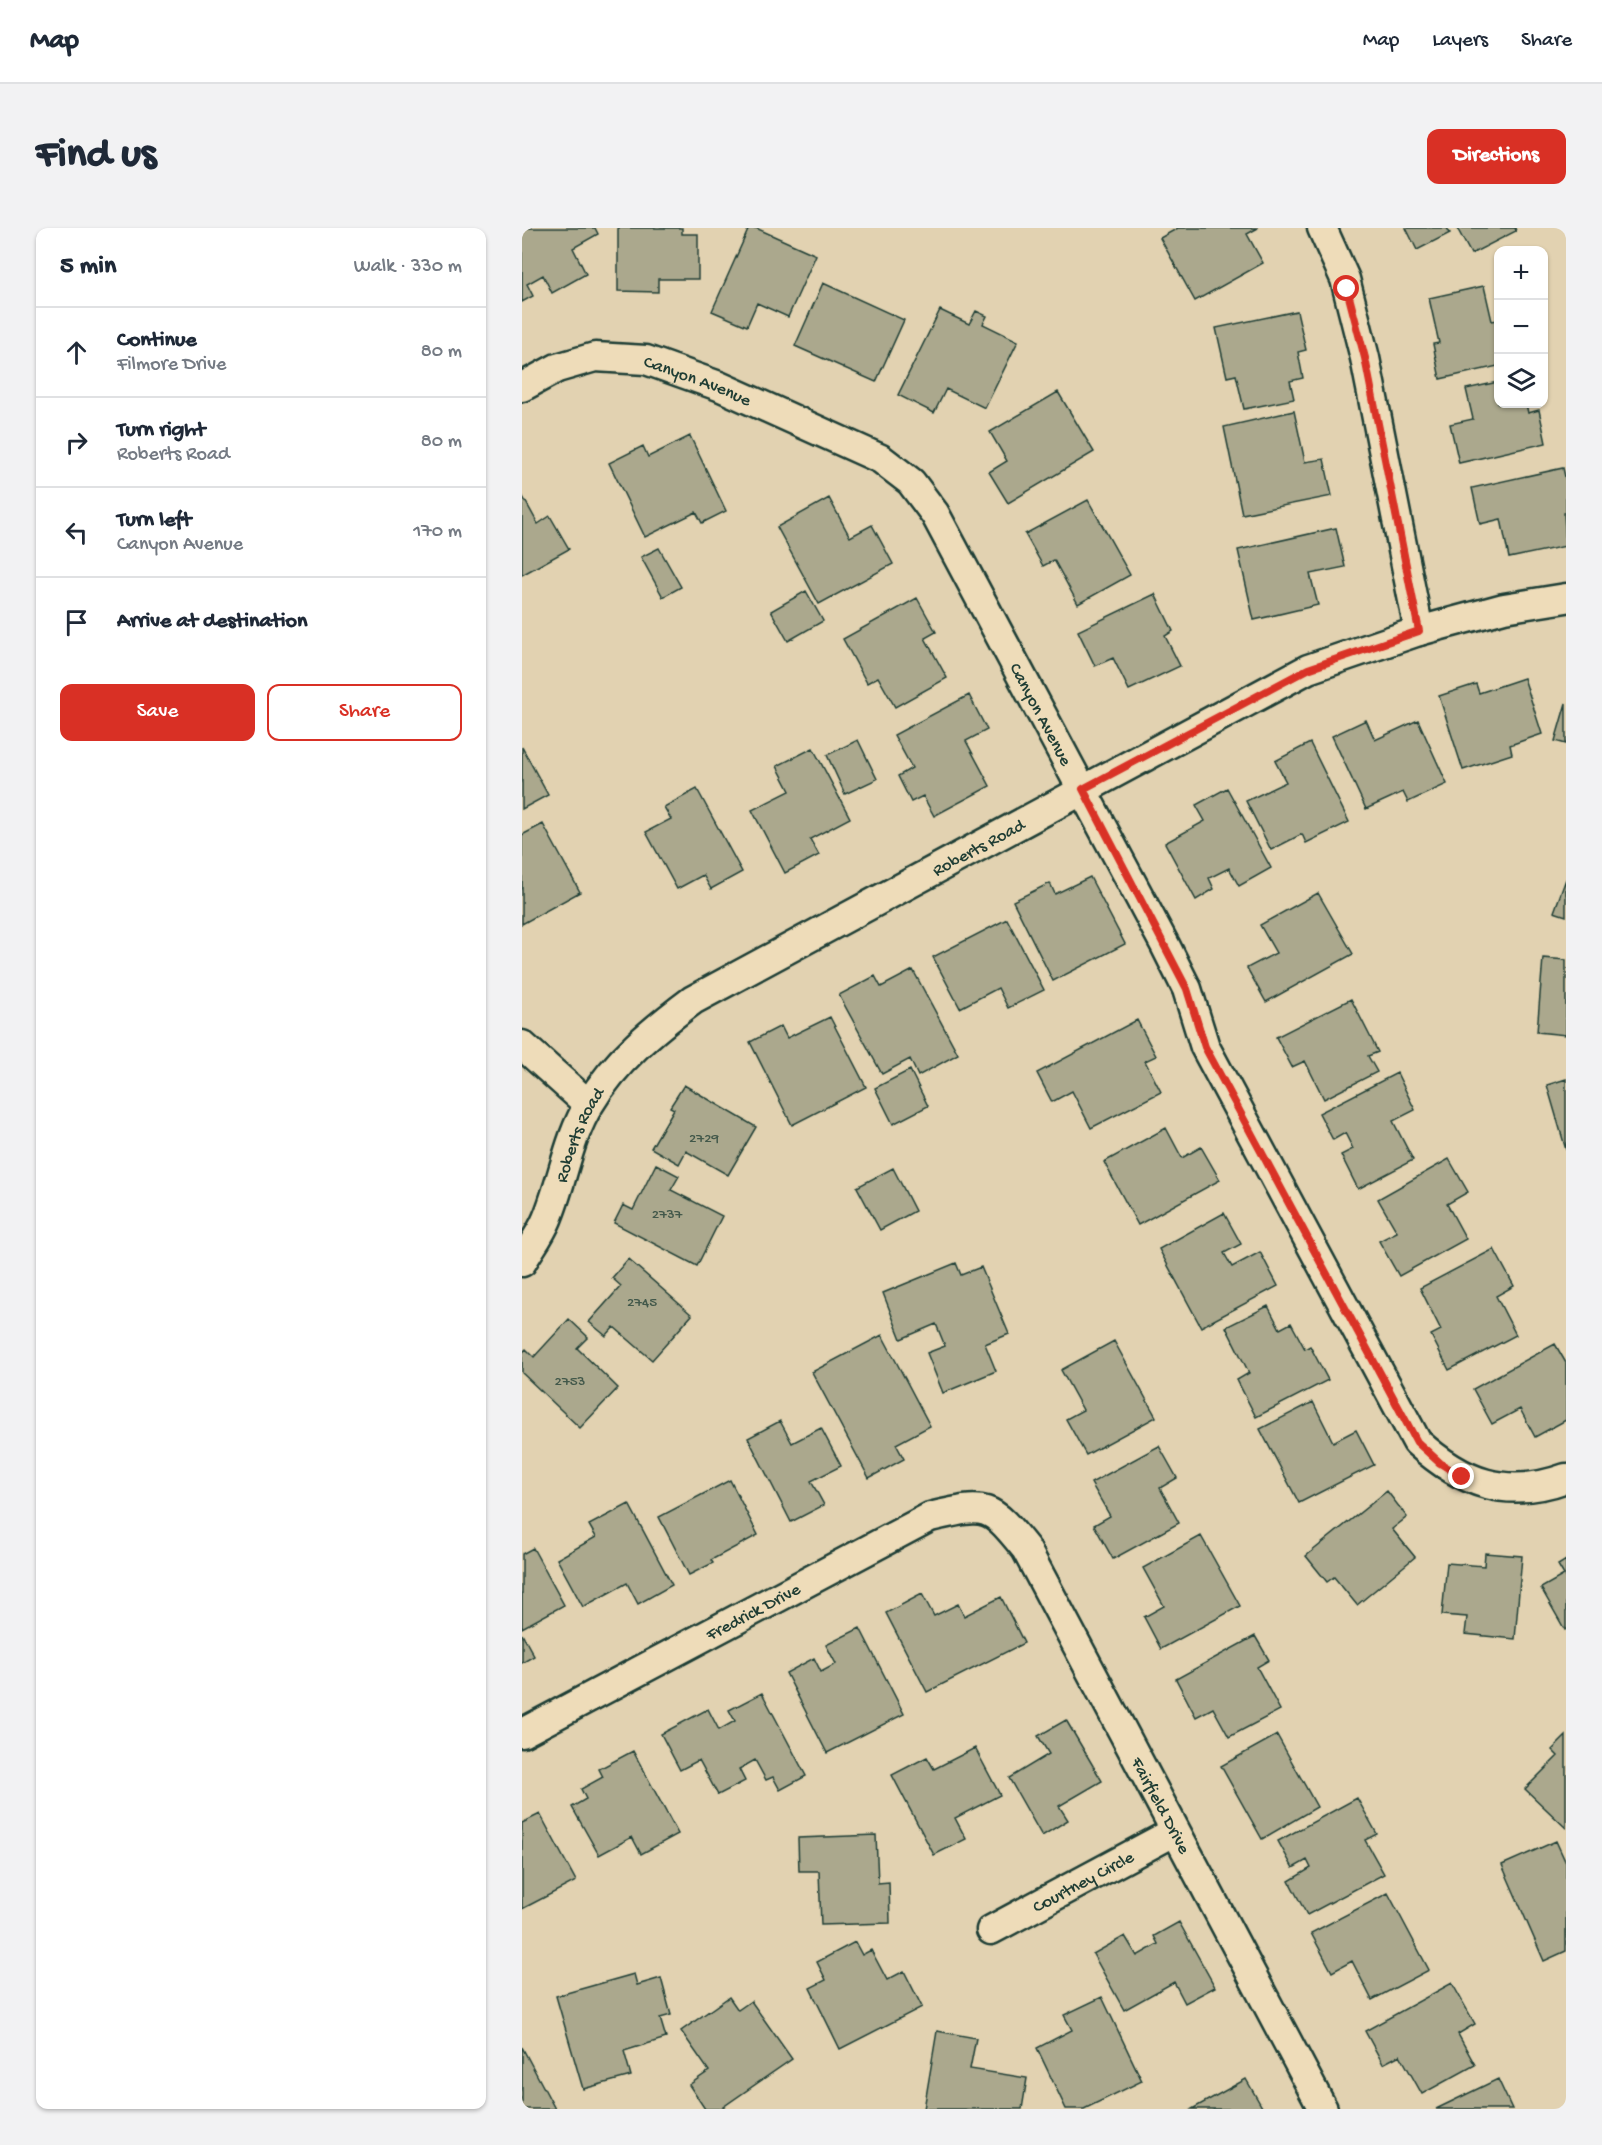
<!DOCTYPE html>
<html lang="en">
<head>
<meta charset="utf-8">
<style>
  :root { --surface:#fff; --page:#f2f2f3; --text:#1f2937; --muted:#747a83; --line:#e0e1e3; --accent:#d93025 }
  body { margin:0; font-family:"Gochi Hand",sans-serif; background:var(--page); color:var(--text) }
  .controls { position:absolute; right:18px; top:18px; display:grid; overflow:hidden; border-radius:12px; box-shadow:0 2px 4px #0004 }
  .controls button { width:54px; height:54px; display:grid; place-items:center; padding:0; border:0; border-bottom:2px solid var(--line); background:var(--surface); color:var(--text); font:30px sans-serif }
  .stop { position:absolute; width:18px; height:18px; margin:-14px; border:4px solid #d93025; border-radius:50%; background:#fff }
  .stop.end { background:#d93025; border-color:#fff; box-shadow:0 2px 6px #0008 }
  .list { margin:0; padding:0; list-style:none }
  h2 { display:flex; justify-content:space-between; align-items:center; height:78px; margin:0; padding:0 24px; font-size:26px }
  h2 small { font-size:20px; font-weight:400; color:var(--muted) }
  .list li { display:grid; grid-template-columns:39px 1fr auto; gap:18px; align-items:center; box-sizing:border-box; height:90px; padding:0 24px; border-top:2px solid var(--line) }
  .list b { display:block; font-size:22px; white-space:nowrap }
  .list p { margin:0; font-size:20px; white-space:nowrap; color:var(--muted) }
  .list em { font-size:20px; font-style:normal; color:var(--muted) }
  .actions { display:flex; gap:12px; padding:18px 24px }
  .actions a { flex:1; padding:14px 0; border:2px solid var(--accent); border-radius:12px; text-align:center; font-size:21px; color:var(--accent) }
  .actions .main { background:var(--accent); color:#fff }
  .icon { flex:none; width:33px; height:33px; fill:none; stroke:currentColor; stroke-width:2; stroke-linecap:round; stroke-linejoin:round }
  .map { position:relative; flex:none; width:1044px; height:1881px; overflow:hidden; border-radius:12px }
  header { display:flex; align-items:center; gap:36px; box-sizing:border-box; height:84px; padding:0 30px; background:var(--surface); border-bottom:2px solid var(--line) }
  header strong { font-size:28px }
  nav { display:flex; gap:33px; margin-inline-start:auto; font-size:21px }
  .intro { display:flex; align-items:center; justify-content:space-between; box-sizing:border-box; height:144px; padding:0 36px }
  h1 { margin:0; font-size:42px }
  .button { padding:15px 27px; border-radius:12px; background:var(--accent); color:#fff; font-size:21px; font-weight:700 }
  main { display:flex; gap:36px; padding:0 36px }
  aside { flex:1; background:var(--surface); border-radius:12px; box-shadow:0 2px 4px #0004 }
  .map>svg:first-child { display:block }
</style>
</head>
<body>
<header>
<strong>Map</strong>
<nav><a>Map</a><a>Layers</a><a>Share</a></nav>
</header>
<div class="intro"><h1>Find us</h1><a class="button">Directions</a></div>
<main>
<aside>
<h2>5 min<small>Walk · 330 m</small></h2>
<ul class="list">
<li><svg class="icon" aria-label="ahead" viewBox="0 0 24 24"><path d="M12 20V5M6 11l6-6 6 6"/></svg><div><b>Continue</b><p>Filmore Drive</p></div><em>80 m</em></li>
<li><svg class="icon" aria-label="right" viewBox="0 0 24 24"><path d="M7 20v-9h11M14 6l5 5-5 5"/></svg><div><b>Turn right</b><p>Roberts Road</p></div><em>80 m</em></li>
<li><svg class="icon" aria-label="left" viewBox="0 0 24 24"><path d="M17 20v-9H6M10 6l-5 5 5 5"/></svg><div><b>Turn left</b><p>Canyon Avenue</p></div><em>170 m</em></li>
<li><svg class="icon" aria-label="arrive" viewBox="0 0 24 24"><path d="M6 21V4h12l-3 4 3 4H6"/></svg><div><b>Arrive at destination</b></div></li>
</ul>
<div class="actions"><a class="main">Save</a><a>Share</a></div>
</aside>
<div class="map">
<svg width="1044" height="1881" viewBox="0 0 1044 1881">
  <rect width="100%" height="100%" fill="#e2d2b1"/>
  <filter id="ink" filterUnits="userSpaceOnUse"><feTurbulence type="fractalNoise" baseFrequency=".0167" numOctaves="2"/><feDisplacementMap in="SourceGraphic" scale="12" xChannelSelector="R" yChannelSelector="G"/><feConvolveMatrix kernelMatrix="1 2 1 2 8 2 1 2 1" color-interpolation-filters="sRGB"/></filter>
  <g filter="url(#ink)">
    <path fill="#aba88d" stroke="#1f3d34" stroke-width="1.5" d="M0,0h73l3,6 -25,14 13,26 -34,19 -9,-18 -16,9 6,12 -11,6z
      M96,0h64v6h16v45h-40v13l-40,-1z
      M227,0h7l60,27 -28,62 -31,-14 -10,23 -35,-15z
      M656,0h80l-11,6 16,29 -68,38 -35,-63z
      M884,0h41l3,5 -33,17z
      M935,0h58l1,3 -45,23z
      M301,55l81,37 -28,62 -81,-36z
      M962,58l8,35 6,-1v46l-58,13 -7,-35 6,-1 -10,-45z
      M418,82l29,14 7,-13 11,5 -4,8 35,17 -33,67 -39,-19 -12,24 -36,-18z
      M775,83l9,39 -8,2 5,26 -13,3 4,18 -50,10 -8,-34 -9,2 -11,-49z
      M976,154v22h28l2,9 11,-3 7,33 -87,20 -9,-39 23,-5 -7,-30z
      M536,164l36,60 -86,51 -19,-31 18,-11 -17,-29z
      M772,183l11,51 19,-3 8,37 -90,18 -18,-87z
      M168,208l36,75 -24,12 -6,-11 -51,25 -36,-74 34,-17 5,11z
      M1041,240l3,13v32h-2l2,33 -57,12 -8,-39 -21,5 -8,-36z
      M0,267l16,29 12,-8 19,33 -47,26z
      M307,270l21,39 22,-12 21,39 -74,40 -42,-77z
      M566,272l42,75 -52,29 -24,-44 -11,6 -18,-32z
      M814,300l9,39 -35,7 8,31 -64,15 -16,-70z
      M137,320l22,39 -18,10 -22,-40z
      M284,363l17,30 -35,20 -17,-30z
      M633,366l18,37 -8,5 15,30 -51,24 -16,-32 -18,8 -17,-35z
      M395,370l19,34 -11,6 22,40 -52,29 -17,-30 -11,6 -24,-44z
      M1002,450l18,56 -32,11 2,9 -49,16 -24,-74 37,-12 3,9z
      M447,467l18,35 -21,11 24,45 -56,30 -11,-20 -12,6 -13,-26 14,-8 -18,-33z
      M1044,475v41l-11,-3z
      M844,492l9,20 43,-20 29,64 -39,18 -5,-10 -37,17 -34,-73z
      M336,512l19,39 -32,15 -18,-39z
      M788,515l39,79 -43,21 -4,-9 -31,16 -25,-49 40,-19 -11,-21z
      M0,519l26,48 -26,14z
      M291,520l37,70 -40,21 9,16 -34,18 -33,-63 38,-19 -13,-25z
      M705,560l44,80 -32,18 -10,-18 -20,10 5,11 -18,11 -31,-57 40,-22 -9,-16z
      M175,561l45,83 -31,17 -8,-14 -26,14 -31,-57 25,-13 -7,-12z
      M21,596l37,68 -58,32v-89z
      M568,649l35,67 -72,37 -40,-80 37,-18 5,11z
      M1044,651v37l-12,-4z
      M796,665l35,61 -87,48 -19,-34 29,-15 -16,-28z
      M485,691l37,71 -36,18 -10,-20 -38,20 -27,-51z
      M1021,730l23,2v75l-29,-3z
      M391,742l45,84 -40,22 -8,-17 -28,15 -43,-79 36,-19 6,11z
      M829,771l27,53 -10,4 9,16 -53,27 -19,-38 -13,6 -16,-30z
      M308,789l36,70 -74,38 -42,-83 31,-16 6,12z
      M615,792l19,36 -11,5 16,31 -70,36 -19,-37 -20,11 -15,-29z
      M388,842l18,36 -35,18 -18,-36z
      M875,845l18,37 -22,11 20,39 -55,29 -17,-34 12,-6 -8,-16 -12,7 -14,-27z
      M1044,851v71l-19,-65z
      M162,857l72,42 -28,48 -42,-24 -7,13 -28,-16 23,-39 -4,-2z
      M644,900l16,30 19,-11 19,33 -82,45 -34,-63z
      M927,931l19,33 -21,12 19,35 -67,37 -20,-35 18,-9 -19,-33z
      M134,936l23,12 -8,14 51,26 -25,50 -83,-43 9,-18 10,5z
      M371,940l22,43 -35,19 -23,-43z
      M702,985l17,31 -17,9 8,14 28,-15 18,34 -77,41 -42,-78z
      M972,1021l20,37 -18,10 20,39 -67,35 -18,-35 10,-5 -21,-42z
      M106,1031l64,56 -40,45 -38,-33 -8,9 -17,-14 32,-36 -9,-8z
      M434,1035l5,12 20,-8 28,67 -24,10 11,27 -53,22 -16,-40 18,-7 -9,-22 -35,15 -18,-46z
      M746,1078l12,23 11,-6 14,26 5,-3 18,34 -72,37 -19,-37 12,-7 -23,-46z
      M47,1091l19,18 -11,11 41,40 -38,40 -58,-55v-20l4,-4 8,8z
      M360,1107l48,91 -34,18 8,15 -35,19 -57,-106z
      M592,1113l42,76 -70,38 -20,-36 17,-9 -22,-40z
      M1033,1116l11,19v57l-31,17 -15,-28 -28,15 -19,-35z
      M791,1174l20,40 23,-12 18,35 -75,38 -39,-74z
      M258,1193l12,22 29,-15 20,38 -30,15 13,24 -33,17 -43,-84z
      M637,1218l18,32 -17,10 19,35 -66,36 -19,-34 16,-9 -19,-33z
      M208,1252l28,55 -47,25 2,3 -24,12 -30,-58z
      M865,1263l20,26 -15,12 23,28 -58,48 -23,-28 -7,5 -21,-26z
      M107,1276l43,81 -34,19 -11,-21 -44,24 -26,-48 39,-22 -7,-12z
      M679,1308l39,70 -79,43 -17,-32 20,-11 -21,-38z
      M11,1320l31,57 -42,23v-74z
      M963,1325l37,3 -7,83 -50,-5 2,-17 -25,-2 5,-52 37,3z
      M1044,1332v69l-1,1 -24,-42 23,-13 -6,-10z
      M400,1366l12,22 24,-12 6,12 37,-19 23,46 -97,49 -41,-79z
      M338,1400l44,86 -77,39 -41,-80 28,-15 7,14 15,-8 -10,-19z
      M0,1406l12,22 -12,7z
      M733,1408l14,24 -12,7 23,43 -51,27 -16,-29 -17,9 -20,-38z
      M240,1465l44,83 -26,14 -7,-13 -7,3 -11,-20 -16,9 6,12 -27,14 -19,-35 -19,10 -19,-36 47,-25 11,21 16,-9 -6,-11z
      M544,1492l36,61 -43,25 9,14 -26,16 -33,-58 40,-24 -11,-18z
      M755,1507l40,72 -55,32 -41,-73z
      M1044,1508v92l-41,-39 33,-33 -6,-6z
      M453,1520l25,47 -45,23 11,21 -32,16 -42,-80 35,-18 7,12z
      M111,1523l45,83 -37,20 -9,-17 -33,18 -27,-48 14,-8 -5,-10 22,-12 -4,-8z
      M835,1570l20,36 -12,6 19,34 -77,41 -18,-34 22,-13 -4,-8 -14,8 -15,-27z
      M18,1586l36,67 -54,28v-86z
      M354,1607l2,48 11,-1 1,41 -69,2 -2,-54h-20l-1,-33z
      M1034,1613l10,22v88l-22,10 -42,-96z
      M866,1665l41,77 -57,30 -20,-39 -20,11 -21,-39z
      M657,1694l36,65 -30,16 -11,-21 -50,28 -31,-56 32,-18 12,20 21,-12 -4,-8z
      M333,1714l7,13 9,-5 16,30 17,-9 18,36 -82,42 -30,-61 16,-8 -9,-18z
      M112,1746l3,11 24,-7 10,37 -11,3 6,20 -42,13 7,25 -48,13 -27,-93z
      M930,1755l23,41 -17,10 17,31 -53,29 -22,-39 -17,9 -18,-33z
      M207,1769l9,13 13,-9 41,58 -72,50h-15l-16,-24 20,-14 -28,-40z
      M580,1769l40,84 -58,28h-18l-29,-61 35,-18 -8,-15z
      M415,1803l39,7 -6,31 57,9 -5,31h-98z
      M0,1819l33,62h-33z
      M724,1851l17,30h-71z
      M976,1851l14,30h-76z"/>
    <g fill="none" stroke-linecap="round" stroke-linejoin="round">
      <g stroke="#1f3d34" stroke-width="33">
        <g id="street">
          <path d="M800,0l23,51 20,79 54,273"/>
          <path id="s1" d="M0,159l35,-19 38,-11 51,3 73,26 162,73 30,23 24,32 230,431 22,44 18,58 212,395c45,41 89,58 149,36"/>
          <path d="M0,817l66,59"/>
          <path id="s2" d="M0,1034c8,-14 19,-28 25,-43 16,-38 21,-81 43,-116 25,-42 64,-74 103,-103l615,-331 111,-38 85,-23 62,-10"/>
          <path id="s3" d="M0,1505l408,-216c57,-13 59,-14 96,32l297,560"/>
          <path id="s4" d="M469,1702l183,-98"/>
        </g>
      </g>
      <use href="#street" stroke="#eedcb9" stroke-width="28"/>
    </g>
  </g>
  <g fill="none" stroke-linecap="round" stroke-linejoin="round" filter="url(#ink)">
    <path stroke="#d93025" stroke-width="8" d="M825,61l18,69 54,273 -111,38 -225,120 104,200 18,58 212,395 23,21 22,14"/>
  </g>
  <g text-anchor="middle" stroke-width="4.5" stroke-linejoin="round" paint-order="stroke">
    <g font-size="15" fill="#42584a">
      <text x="182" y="914">2729</text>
      <text x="145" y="990">2737</text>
      <text x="120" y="1078">2745</text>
      <text x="48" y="1157">2753</text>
    </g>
    <g font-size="18" fill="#1f3d34" stroke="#eedcb9">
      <text dy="6" stroke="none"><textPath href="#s1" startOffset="186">Canyon Avenue</textPath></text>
      <text dy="6" stroke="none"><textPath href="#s1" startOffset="690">Canyon Avenue</textPath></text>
      <text dy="6" stroke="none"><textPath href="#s2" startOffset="644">Roberts Road</textPath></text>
      <text dy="6" stroke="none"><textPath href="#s2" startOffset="140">Roberts Road</textPath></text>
      <text dy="6" stroke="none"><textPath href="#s3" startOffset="261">Fredrick Drive</textPath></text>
      <text dy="6" stroke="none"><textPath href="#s3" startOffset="864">Fairfield Drive</textPath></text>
      <text dy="6" stroke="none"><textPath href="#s4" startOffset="104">Courtney Circle</textPath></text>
    </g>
  </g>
</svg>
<div class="controls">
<button>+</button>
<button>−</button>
<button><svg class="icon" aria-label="layers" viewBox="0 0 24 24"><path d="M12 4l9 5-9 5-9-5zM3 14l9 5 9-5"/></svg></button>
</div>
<div class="stop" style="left:825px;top:61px"></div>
<div class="stop end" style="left:940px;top:1249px"></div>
</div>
</main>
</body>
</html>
